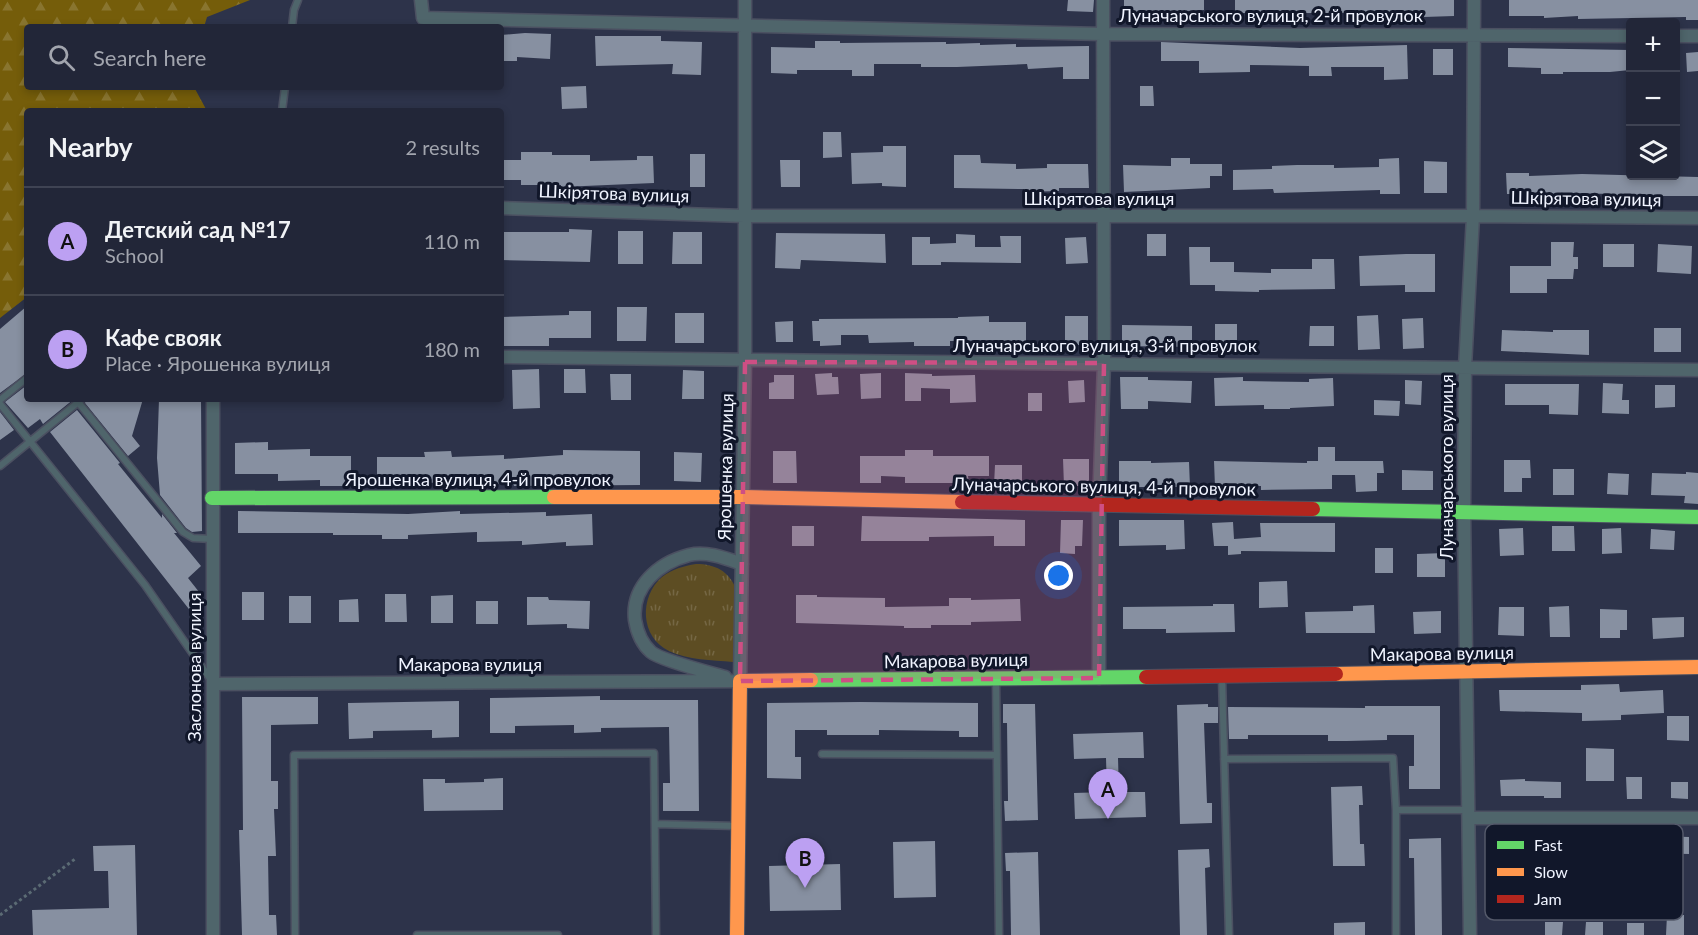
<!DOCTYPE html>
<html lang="en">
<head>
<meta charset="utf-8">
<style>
  :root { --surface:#222638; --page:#2e3243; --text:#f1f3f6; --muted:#a2a5ae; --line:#3f4353; --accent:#bca0f2 }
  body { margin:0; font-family:Lato,sans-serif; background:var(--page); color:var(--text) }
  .controls { position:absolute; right:18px; top:18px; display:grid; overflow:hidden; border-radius:6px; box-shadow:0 3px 9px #0003 }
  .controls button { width:54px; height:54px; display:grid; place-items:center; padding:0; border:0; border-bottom:2px solid var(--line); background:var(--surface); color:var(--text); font:30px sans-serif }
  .you { position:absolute; left:1059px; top:576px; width:21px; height:21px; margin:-15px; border:4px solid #fff; border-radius:50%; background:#1a73e8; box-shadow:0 0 0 9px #1a73e833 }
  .badge { display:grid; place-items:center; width:39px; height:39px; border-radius:50%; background:var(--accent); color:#111; font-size:20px; font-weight:700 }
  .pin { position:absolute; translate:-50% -50px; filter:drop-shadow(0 2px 3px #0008) }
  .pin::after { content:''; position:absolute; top:32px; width:21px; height:18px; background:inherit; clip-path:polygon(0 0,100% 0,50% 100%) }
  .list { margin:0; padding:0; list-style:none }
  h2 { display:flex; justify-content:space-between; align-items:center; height:78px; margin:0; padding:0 24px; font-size:26px }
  h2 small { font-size:20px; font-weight:400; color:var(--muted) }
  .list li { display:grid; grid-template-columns:39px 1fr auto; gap:18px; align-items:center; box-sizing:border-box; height:108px; padding:0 24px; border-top:2px solid var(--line) }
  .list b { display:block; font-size:22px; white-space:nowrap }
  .list p { margin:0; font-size:20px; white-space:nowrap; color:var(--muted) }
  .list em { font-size:20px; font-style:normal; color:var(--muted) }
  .icon { flex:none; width:33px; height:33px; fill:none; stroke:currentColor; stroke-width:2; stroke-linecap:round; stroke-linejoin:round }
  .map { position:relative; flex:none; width:1698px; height:935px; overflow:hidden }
  .search { position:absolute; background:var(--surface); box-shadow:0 3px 9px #0003; left:24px; top:24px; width:480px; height:66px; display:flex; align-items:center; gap:15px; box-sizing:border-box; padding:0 21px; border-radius:6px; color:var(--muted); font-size:22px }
  .panel { position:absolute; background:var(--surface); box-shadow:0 3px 9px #0003; left:24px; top:108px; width:480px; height:294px; border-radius:6px }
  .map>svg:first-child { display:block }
</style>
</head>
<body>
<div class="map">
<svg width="1698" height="935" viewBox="0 0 1698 935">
  <defs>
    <pattern id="grass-tufts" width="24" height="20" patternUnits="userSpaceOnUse" patternTransform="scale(1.5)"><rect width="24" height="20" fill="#5d4d23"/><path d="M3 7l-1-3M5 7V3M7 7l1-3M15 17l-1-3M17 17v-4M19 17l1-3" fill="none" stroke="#756744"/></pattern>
    <pattern id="forest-firs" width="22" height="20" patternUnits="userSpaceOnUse" patternTransform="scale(1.5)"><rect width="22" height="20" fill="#755d0a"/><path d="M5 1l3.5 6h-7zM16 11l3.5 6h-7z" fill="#89752f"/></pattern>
  </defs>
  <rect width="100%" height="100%" fill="#2d334a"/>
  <path fill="url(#grass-tufts)" d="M696,564c19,0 33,7 40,25l-3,73c-21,-2 -45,-2 -64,-11 -29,-14 -30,-54 -7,-74 10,-8 22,-11 34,-13z"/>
  <path fill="url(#forest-firs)" d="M0,0h250l-43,17 -3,10h-177v60h167l13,24h-180v186l-27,21z"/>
  <path fill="#8790a1" d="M1068,0h26l-1,12 -26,-1z
    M1124,0h80v10l-56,3v3h-24z
    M1235,0h219v16l-30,1v-2h-78v-2h-111z
    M1509,0h189v20h-12v-3l-108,2v-3l-34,2v-2h-35z
    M525,33l26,1 -1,25 -33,-2v4h-16v-26z
    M595,36h66v5l41,1 -1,33 -29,-1 1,-10 -77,2z
    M815,41h25v2l106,-1v2l34,-1v2l36,-1v3l73,-1v33h-26v-12l-35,2 -1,-5 -70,3h-36v-3h-47v12h-22v-6h-55v4l-26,-1v-26l44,1z
    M1161,42l139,6 107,-3 1,34 -24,1v-13h-53l1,9h-23v-10l-59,-1v7l-51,1v-12h-38z
    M1508,48l122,2v20l-20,2h-47v2h-22v-6l-33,-1z
    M1433,49h20v26h-20z
    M1698,52v19l-11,1 -1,-19z
    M586,86l1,22 -25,1 -1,-22z
    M1140,86h13l1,20h-14z
    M823,132h18l1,25 -19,1z
    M883,146h23v41l-24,-1v-3l-30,1 -1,-31 32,-1z
    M521,152h31v3h38v6l47,-1v-4h16l1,27 -93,4v-2h-40v-5h-20v-20h20z
    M690,154h15v33h-15z
    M954,155h26l1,8 35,1v5l31,-1v-4h41l1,24h-30v3l-35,1v-3l-70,-1z
    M1171,158h19v6h32v12h-12v12l-86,4 -1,-27 48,1z
    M1399,158l1,36h-20v-4l-106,3 -1,-4 -40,1v-20l39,-1v-3l25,-1h37v3l45,-1v-8z
    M780,160h20v27h-19z
    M1424,161l23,1v31h-23z
    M1506,173h23v3l53,-2 116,3v19h-86v-2l-44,-1v3h-28v-2h-33z
    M569,229l23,1 -2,32 -89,-2v-28h68z
    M618,231h25v33h-25z
    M673,232h29v32h-30z
    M776,233l109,1 1,29 -85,-3 -1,9 -25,-1z
    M956,234l19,1v12h26l-1,-11h21v27l-80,-1v3h-29v-28h18v7l26,-1z
    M1147,234h19v22h-19z
    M1086,237l2,26 -22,1 -1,-26z
    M1551,242h23l-1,15h5v12h-4l-1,10h-26v14h-37v-27h41z
    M1603,244h31v23h-31z
    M1658,244l34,2 -1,28 -34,-2z
    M1189,247h21v15h24v10l37,1v-4h41v-10h22l1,30 -76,1v2l-44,-1v-6h-25z
    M1406,254h29v38h-30v-7l-45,1 -1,-30z
    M27,306v67l-27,20v-64z
    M617,307h30l-1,34h-29z
    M569,311h22v27h-42v8h-48v-29l68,-2z
    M675,313h29v30h-29z
    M1378,315l2,34 -22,1 -1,-34z
    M989,316v6h37v23h-23v-5l-53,1v5h-36v-4l-45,1 -1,-8h-27v10l-21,1v-5h-7l-1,-20h7v-2l139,-1v-1z
    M1065,316h23v29h-23z
    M1423,318l1,30 -21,1 -1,-30z
    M793,321v21h-17l-1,-20z
    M1215,324h22v23h-22z
    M1122,325l70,1v21l-70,-1z
    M1310,326h24v20h-25z
    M1654,328h27v24h-27z
    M1502,330l51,2v-2h36v25l-88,-4z
    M539,369l1,39 -27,1 -1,-39z
    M564,369h21l1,24h-22z
    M683,370l21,1v28h-22z
    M832,373v4h6l1,17 -22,1 -2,-21z
    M881,373v25l-20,1 -1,-25z
    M905,373l27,1v2l43,-1 1,27 -26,1v-14l-29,-1v13h-16z
    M610,374h21v26h-20z
    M774,375h20v24h-25v-16l5,-1z
    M1120,377h28v3l44,1 -1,22 -43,-2v8h-27z
    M1243,377v4l66,1v-3l24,-1 1,28 -44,2v1h-26v-4l-49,1 -1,-28z
    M1084,380l1,22 -16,1 -1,-22z
    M1405,380l17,1 -1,24 -16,-1z
    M1603,383l20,1 -1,16h7v14l-27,-1z
    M1505,384h74l-1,31 -29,-1v-9h-44z
    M27,385v14h47l-31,25 -3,-5 -12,9 -23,-26z
    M1655,385h20v22l-20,1z
    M1028,393h14v18h-14z
    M86,399h57l-11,37 8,10 -12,10 -43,-53z
    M159,399h42l1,132 -10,1 -6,-4 -26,-33 -3,-37z
    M1374,400l26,1 -1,15 -25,-1z
    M77,410l43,53 -2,1 44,54v-4l15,19h-3l27,33 -13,12 15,19 -1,9 -10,7 -142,-181z
    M0,412l14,18 -14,10z
    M268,442v8l42,-1v7h41v30h-31v-6l-42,1v-7h-43v-31z
    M1318,447h17v14h48l1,12h-7v18l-21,1 -1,-17h-23v14l-71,1v-4l-46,1 -1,-26 93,2v-2h11z
    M563,450l77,1v34l-126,1 -1,-3 -40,2v-4l-47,2v-3h-49v-23h48l-1,-5 27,-1 1,6 52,-2v4l59,-4z
    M905,450h28v6h56v20h-21l1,7h-64v-6l-24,-1v7h-21v-27h45z
    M773,451h23l1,32h-24z
    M674,452l28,1 -1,29 -27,-1z
    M1063,459h26v27h-25z
    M1504,460h26l1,18h-9v14h-18z
    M1119,461h32v2l38,-1 1,25h-71z
    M995,465h27v20h-28z
    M1553,469h21v26h-21z
    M1402,470l31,1v19h-31z
    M1686,472l12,1v31l-14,-1 1,-7 -34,-1 1,-22 34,1z
    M1608,473l21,1 -1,21 -21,-1z
    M238,511l170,3 52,-3v3l86,-2v4l46,-2 1,31 -27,1v-4l-44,3v-4l-45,1v-10l-69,3v4h-26v-4h-49v-2h-95z
    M862,516l163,4v26h-31v-10l-65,1v4h-68z
    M1061,520h22l-1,26h-7v8l-15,-1z
    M1119,520h65l1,29 -19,1v-5l-47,1z
    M1233,522l1,17 27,-2 -1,-14h75v29l-94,-1v3l-13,1v-9h-14l-2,-23z
    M792,526h22v20h-22z
    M1552,526h22l1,25h-23z
    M1523,528l1,27 -24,1 -1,-27z
    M1621,528l1,25 -20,1v-25z
    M1651,529l24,2 -1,19 -24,-1z
    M1375,548h18v25h-18z
    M1445,553v24h-28v-23z
    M1287,581l1,26 -29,1v-26z
    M242,592h22v28h-22z
    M385,594h21l1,28h-22z
    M453,595v28h-22v-27z
    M796,595h21v2l68,1v9l64,-1v-8h22v2l49,-1 1,22 -50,1v3h-40v3h-27v-2l-108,-3z
    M289,596h22v27h-22z
    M527,597h21l1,3 41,1 -1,28 -22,-1v-4l-40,1z
    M358,599l1,23h-20v-22z
    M476,601h22v23h-22z
    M1213,604h21l1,28 -69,1v-4h-43v-22l90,-1z
    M1374,605l1,28h-69l-1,-21 48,-1v-5z
    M1569,606l1,31h-20l-1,-30z
    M1499,607h25v29l-26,-1z
    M1600,609l27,1v20h-7v8h-20z
    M1441,611v22l-27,1 -1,-22z
    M1684,617v20l-31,2 -1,-21z
    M1619,684l1,8 43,-2 1,23 -43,2v5l-39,1v-8l-82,-2 -1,-21h82v-5z
    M600,696v4h98l1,111h-36v-28h7l-1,-56 -68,1v4l-27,1v-8l-59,1v7h-25v-35z
    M242,697h76v27l-47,1v56h7v28h-4l2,47h-8l1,59h7l1,20h-35l-3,-105h4z
    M459,701v36l-27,1v-8l-59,1v7l-24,1 -1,-36z
    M860,702l118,1v34h-19v-6l-80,-1v5h-52v-5h-32v27h6v22l-34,-1v-75z
    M1003,704h32l3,116 -33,1 -1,-20h4l-1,-78h-4z
    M1208,704v3h10v16h-14l3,80h5v20l-32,1 -3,-119z
    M1365,706h75v83h-31v-23h5v-31h-27v5l-40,1h-19v-6h-80v4h-19l-1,-32 137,1z
    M1667,716h22v25l-22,-1z
    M1143,732l1,26h-26l1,34h26l1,25 -71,2 -1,-26 33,-1 -1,-34 -32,1 -1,-25z
    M1586,748l28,1v32h-28z
    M1626,777h16v22h-15z
    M503,778v32l-79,1 -1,-32h22v4l39,-1v-3z
    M1525,779v2l36,1v16h-17v-2h-43l-1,-16z
    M1671,782h17v17l-17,-1z
    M1362,786l1,19h-4l1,39h4l1,22h-32l-2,-79z
    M1625,835l64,2v17l-39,-1v5h-25z
    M1441,838l1,97h-27l-1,-77h-5v-19z
    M935,841l1,56 -42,1 -1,-56z
    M135,845l2,90h-104l-1,-25 77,-2 -1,-37h-14l-1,-25z
    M1209,849l1,18 -5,1 2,67h-27l-2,-85z
    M1038,852l2,83h-29l-1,-64h-4l-1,-18z
    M840,864l1,46 -71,1 -1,-45z
    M1667,915h17v20h-18z
    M1365,922v13h-31v-12z
    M1545,922h18l-1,13h-17z
    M1586,922h17v13h-18z
    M1627,923h17v12h-17z"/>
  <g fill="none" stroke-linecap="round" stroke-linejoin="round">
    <g stroke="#4b5061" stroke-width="9">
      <path id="lane" d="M292,27l2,-17 4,-10
        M282,111l3,-24
        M0,400l27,-22
        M78,402l105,130 10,6 19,1
        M0,404l145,181 66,95
        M0,466l81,-66
        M1222,678l7,257
        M996,680l3,255
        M822,754l175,1
        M1224,759l169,-1 3,52v125
        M1396,810h73
        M655,824l82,2
        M295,935l-1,-180 360,-2 2,182
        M417,935h141"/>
    </g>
    <g stroke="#4b5061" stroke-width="15">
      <path id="street" d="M421,0l2,18 679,16 528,2
        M1676,36h22
        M501,208l243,8h729l225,2
        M501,357c399,8 798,8 1197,13
        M213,399v536
        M725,677c-14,-4 -65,-17 -74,-25 -9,-8 -14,-20 -16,-32 -4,-33 23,-57 54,-65 18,-4 36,3 53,9
        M1099,678v-173l5,-142 -1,-363
        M740,681l5,-319v-362
        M214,684l526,-3
        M1469,818h229
        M1470,935l-6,-423 1,-145 8,-151 1,-216"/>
    </g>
    <g stroke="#4b5061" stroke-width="16">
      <path id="fast" d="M212,498l342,-1
        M1313,509l385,8
        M811,680l335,-3"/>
    </g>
    <g stroke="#4b5061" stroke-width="16">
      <path id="slow" d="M554,497h190l218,5
        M1336,674l362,-7
        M737,935l3,-254 71,-1"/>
    </g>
    <g stroke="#4b5061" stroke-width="16">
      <path id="jam" d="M962,502l351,7
        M1146,677l190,-3"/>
    </g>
    <path stroke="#5b6b74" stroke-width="3" stroke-dasharray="3 3" stroke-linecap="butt" d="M0,915l75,-56"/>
    <use href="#lane" stroke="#4f656b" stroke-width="6"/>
    <use href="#street" stroke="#4f656b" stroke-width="12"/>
    <use href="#fast" stroke="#63d668" stroke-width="14"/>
    <use href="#slow" stroke="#ff974d" stroke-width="14"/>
    <use href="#jam" stroke="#b3261e" stroke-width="14"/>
  </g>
  <path fill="#ce4f84" fill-opacity="0.2" stroke="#ce4f84" stroke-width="4.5" stroke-dasharray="12 8" stroke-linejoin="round" d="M745,362l359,1 -5,315 -359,3z"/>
  <g text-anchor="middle" stroke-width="6" stroke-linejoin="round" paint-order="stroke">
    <g font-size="18" fill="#f0f4ff" stroke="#11172a">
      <text x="1271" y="22">Луначарського вулиця, 2-й провулок</text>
      <text transform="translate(614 194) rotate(2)" y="6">Шкірятова вулиця</text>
      <text x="1099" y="205">Шкірятова вулиця</text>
      <text transform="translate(1586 199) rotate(1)" y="6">Шкірятова вулиця</text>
      <text x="1105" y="352">Луначарського вулиця, 3-й провулок</text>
      <text transform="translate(726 467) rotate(-89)" y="6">Ярошенка вулиця</text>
      <text transform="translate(1447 467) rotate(-90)" y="6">Луначарського вулиця</text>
      <text x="478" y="486">Ярошенка вулиця, 4-й провулок</text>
      <text transform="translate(1104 487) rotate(1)" y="6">Луначарського вулиця, 4-й провулок</text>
      <text transform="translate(1442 654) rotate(-1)" y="6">Макарова вулиця</text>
      <text transform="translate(956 661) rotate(-1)" y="6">Макарова вулиця</text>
      <text x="470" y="671">Макарова вулиця</text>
      <text transform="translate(195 667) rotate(-90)" y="6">Заслонова вулиця</text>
    </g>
  </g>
  <rect x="1485" y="824" width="198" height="96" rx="9" fill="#11172a" stroke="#54596a" stroke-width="1.5"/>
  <rect x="1497" y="841" width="27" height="8" fill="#63d668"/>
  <rect x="1497" y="868" width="27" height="8" fill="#ff974d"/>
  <rect x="1497" y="895" width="27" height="8" fill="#b3261e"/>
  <g font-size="16" fill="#f0f4ff">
    <text x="1534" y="851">Fast</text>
    <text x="1534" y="878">Slow</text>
    <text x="1534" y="905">Jam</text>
  </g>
</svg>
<div class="controls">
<button>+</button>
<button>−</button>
<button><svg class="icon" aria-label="layers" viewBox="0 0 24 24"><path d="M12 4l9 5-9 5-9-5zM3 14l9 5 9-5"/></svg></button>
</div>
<div class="you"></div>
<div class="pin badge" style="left:1108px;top:819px">A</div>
<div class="pin badge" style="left:805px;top:888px">B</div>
<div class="search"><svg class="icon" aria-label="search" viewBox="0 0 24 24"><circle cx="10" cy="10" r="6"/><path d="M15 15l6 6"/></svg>Search here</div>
<section class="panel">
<h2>Nearby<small>2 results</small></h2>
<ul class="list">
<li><span class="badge">A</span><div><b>Детский сад №17</b><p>School</p></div><em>110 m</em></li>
<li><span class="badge">B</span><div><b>Кафе свояк</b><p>Place · Ярошенка вулиця</p></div><em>180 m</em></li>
</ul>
</section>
</div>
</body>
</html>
